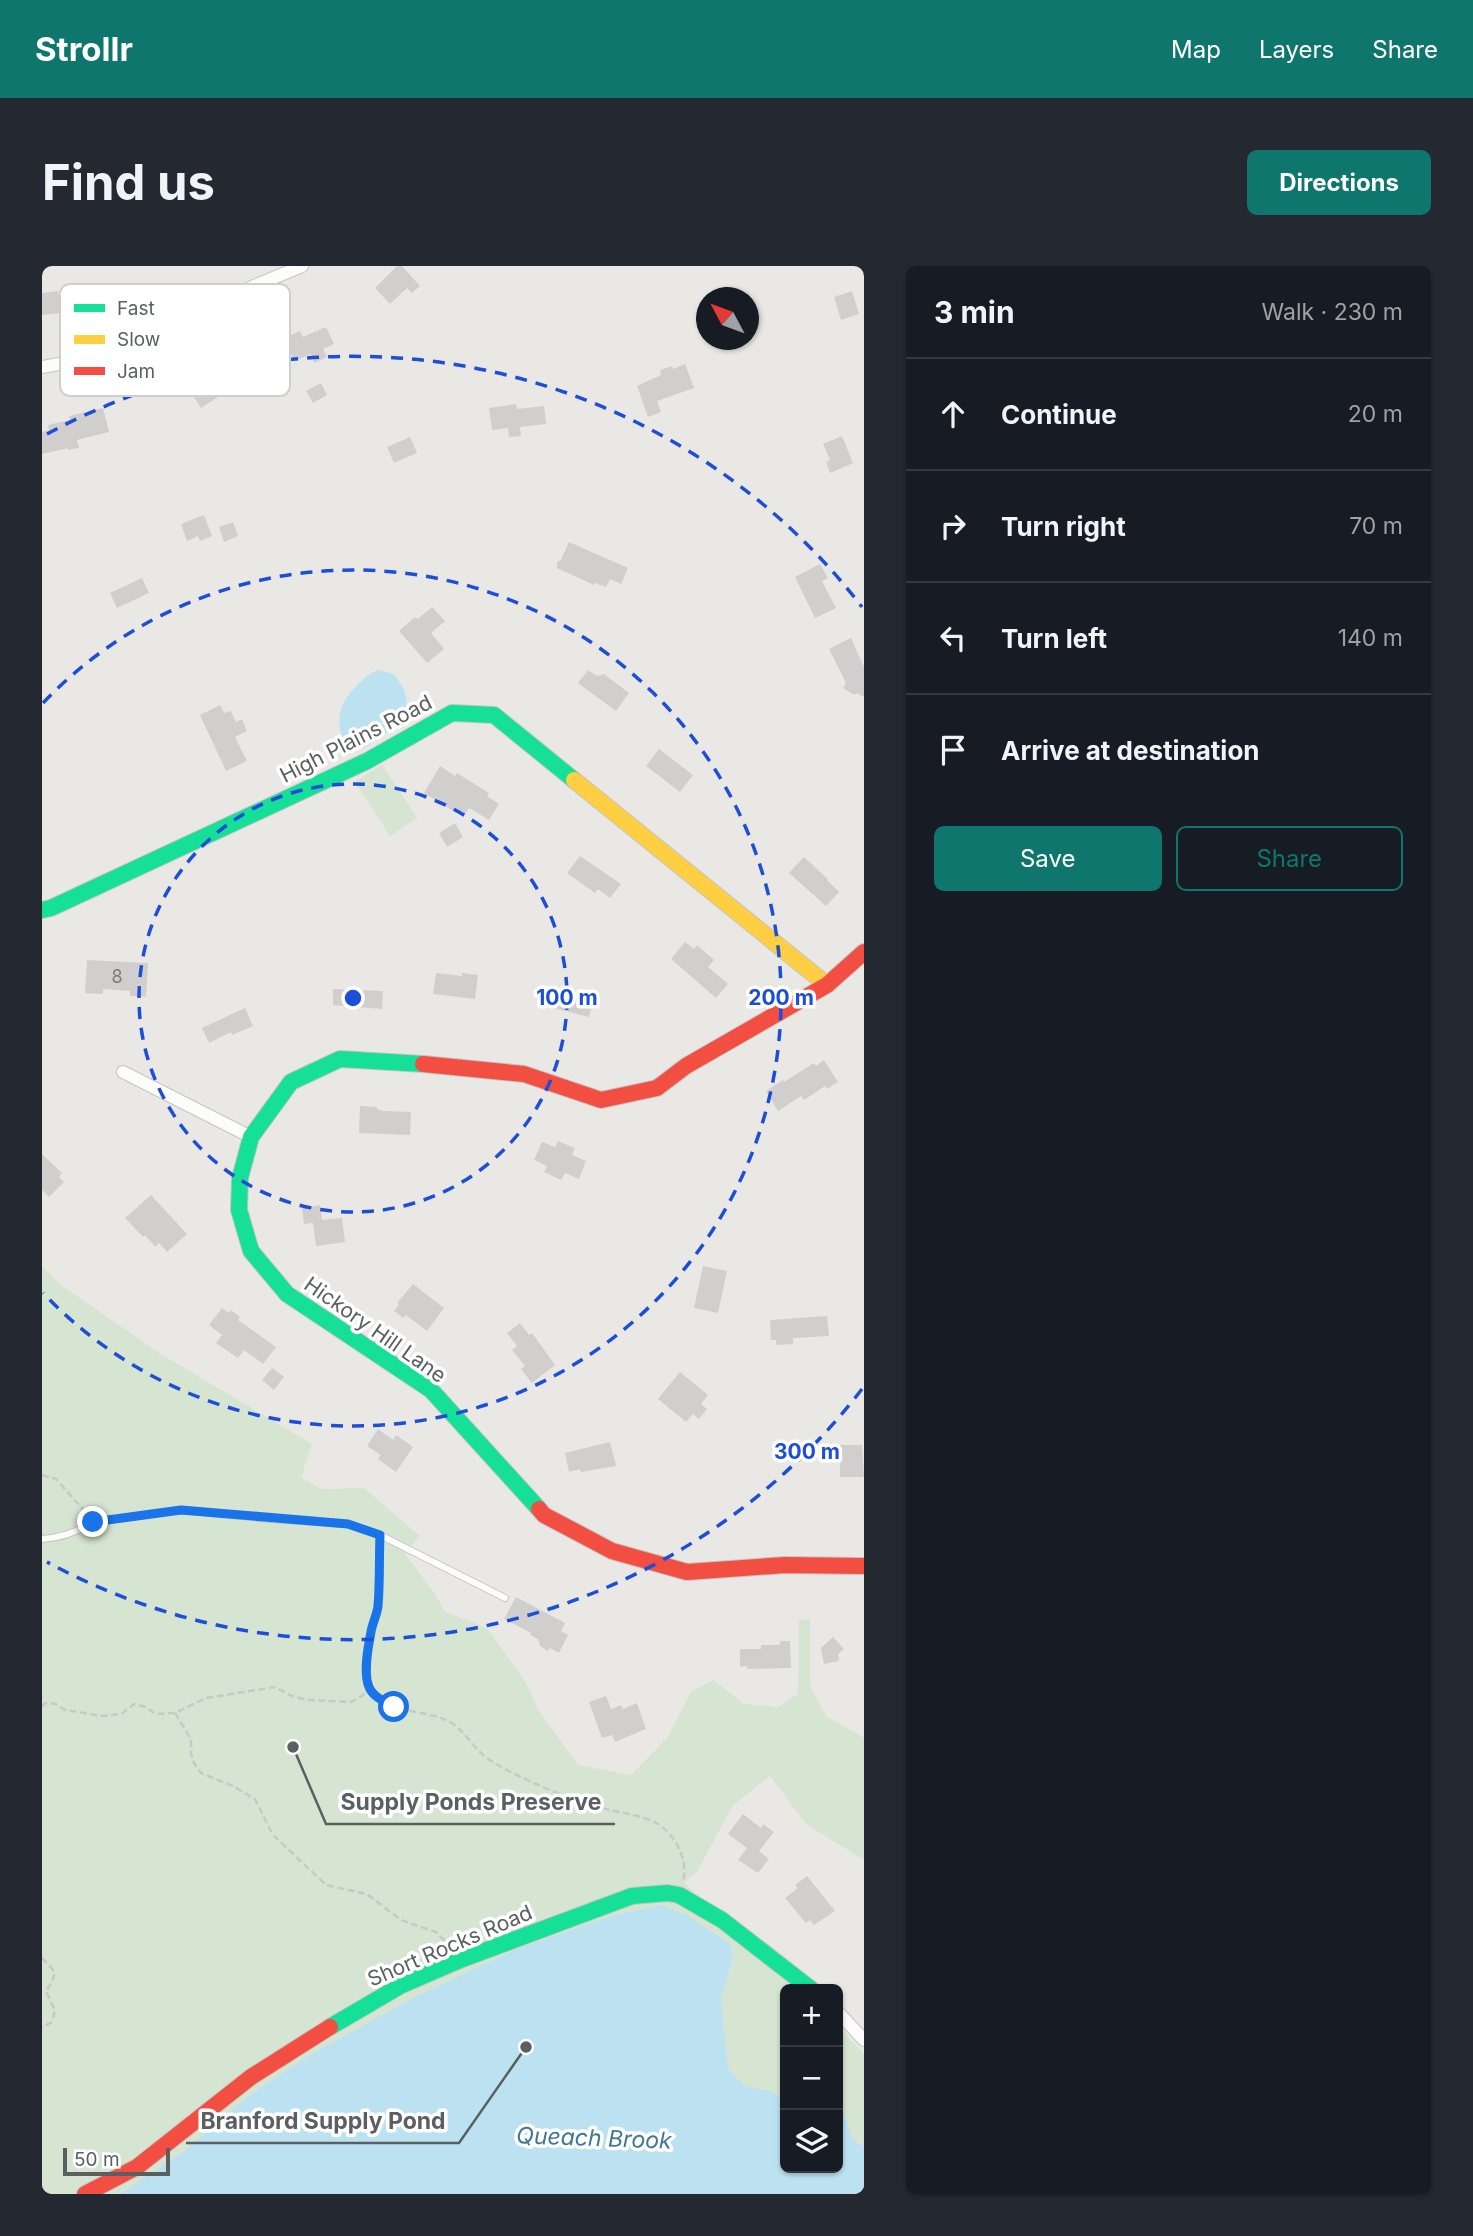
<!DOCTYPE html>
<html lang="en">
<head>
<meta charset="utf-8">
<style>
  :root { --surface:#171b24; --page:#242831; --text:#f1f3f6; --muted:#9ea1a6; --line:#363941; --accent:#0f766e }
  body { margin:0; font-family:Inter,sans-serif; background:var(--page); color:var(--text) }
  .controls { position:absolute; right:21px; bottom:21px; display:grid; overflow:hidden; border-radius:10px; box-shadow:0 2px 5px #0004 }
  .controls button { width:63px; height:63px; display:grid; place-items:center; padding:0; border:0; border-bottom:2px solid var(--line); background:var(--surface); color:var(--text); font:35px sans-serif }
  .compass { position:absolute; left:654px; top:21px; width:63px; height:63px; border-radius:50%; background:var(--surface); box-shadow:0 2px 5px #0004; rotate:311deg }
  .scale { position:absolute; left:21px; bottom:18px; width:107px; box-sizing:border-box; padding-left:7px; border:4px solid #5b5f62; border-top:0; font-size:19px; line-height:24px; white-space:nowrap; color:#5b5f62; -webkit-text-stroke:5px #fff; paint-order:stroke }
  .stop { position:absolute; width:21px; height:21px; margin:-16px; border:5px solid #1a73e8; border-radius:50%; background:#fff }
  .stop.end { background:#1a73e8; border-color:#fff; box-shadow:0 2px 7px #0008 }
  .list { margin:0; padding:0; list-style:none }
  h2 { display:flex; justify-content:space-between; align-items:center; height:91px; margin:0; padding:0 28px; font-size:30px }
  h2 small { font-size:23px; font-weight:400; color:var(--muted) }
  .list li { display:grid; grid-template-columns:46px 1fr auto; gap:21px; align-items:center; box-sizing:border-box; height:112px; padding:0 28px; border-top:2px solid var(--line) }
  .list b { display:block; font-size:26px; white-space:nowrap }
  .list em { font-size:23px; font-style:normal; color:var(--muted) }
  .actions { display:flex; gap:14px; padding:21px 28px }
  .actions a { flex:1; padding:16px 0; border:2px solid var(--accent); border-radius:10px; text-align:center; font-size:24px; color:var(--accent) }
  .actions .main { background:var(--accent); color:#fff }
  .icon { flex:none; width:38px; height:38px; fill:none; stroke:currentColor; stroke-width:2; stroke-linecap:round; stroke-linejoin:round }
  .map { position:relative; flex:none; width:822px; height:1928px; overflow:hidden; border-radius:10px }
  header { display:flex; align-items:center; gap:42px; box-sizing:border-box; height:98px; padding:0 35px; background:var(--accent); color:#fff }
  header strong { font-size:33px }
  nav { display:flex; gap:38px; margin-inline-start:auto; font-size:24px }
  .intro { display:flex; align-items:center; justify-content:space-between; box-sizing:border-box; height:168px; padding:0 42px }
  h1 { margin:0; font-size:49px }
  .button { padding:18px 32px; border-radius:10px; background:var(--accent); color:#fff; font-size:24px; font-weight:700 }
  main { display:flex; gap:42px; padding:0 42px }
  aside { flex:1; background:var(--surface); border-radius:10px; box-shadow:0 2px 5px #0004 }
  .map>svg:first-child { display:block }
</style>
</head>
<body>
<header>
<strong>Strollr</strong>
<nav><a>Map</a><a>Layers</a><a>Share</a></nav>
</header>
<div class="intro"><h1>Find us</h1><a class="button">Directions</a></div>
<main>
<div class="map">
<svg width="822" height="1928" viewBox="0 0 822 1928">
  <rect width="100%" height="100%" fill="#eae8e5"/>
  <path fill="#d6e5d1" d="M340,499l35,53 -27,18 -35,-54z
    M0,1000l19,19 100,69 151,90 -11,33 20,12 43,-1 56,48 -15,18 31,41 8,16 43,17 38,53 14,30 39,54 53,10 36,-37 24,-46 22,-12 31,24 34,3 20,-13 1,-74 11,-1v67l16,30 38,22v122l-58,-36 -36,-48 -37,29 -36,67 -13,10 112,107h-11v179h53v-142l26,28v140h-822z"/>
  <path fill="#bce2f2" d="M336,404l16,4c21,27 15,44 -13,62 -6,5 -15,13 -24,13 -17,0 -20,-28 -16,-40 5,-15 24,-34 37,-39z
    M620,1639l25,10 43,29 3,13 -12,42 7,71 18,17 25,4 14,11v66h53v-62l4,4 11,29 11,8v47h-744l62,-41 65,-56 61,-41 107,-59 104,-49 89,-31z"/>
  <path fill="#d1cfce" d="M355,0h5l18,20 -8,7 -5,-5 -17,16 -15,-16z
    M16,25v3l10,-1 2,19 -28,3v-22z
    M810,25l7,23 -18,6 -7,-23z
    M284,61l8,17 -11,5 4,8 -13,6 -3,-9 -17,7 -10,-23 16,-7 3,6z
    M643,98l9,24 -37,13 4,11 -13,5 -11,-31 24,-11 -1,-5 12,-4 1,3z
    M170,115l9,14 -20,13 -9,-14z
    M279,117l6,12 -14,8 -7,-12z
    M474,138l1,5 27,-3 2,18 -26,3 1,9 -12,1 -1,-9 -16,2 -3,-22z
    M61,142l6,24 -32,8 2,8 -11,2v-2l-26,6v-22l7,-2 -1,-5 22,-5 -1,-4z
    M800,170l11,27 -23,10 -4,-11 4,-2 -7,-16z
    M368,171l7,16 -23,10 -7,-16z
    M162,249l8,21 -12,5 -2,-5 -11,5 -6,-17z
    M191,256l5,14 -14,6 -5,-15z
    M527,276l59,26 -7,16 -11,-5 -4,8 -11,-4 -1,2 -37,-17v-6l4,-2z
    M778,298l8,14 -6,3 14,27 -21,10 -20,-41z
    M100,312l7,15 -32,15 -7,-15z
    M390,341l13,14 -14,12 13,16 -17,14 -28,-32 16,-14 3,2z
    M809,372l13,29v30l-8,-4 -2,2 -11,-7 3,-5 -17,-34z
    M546,404l9,6 7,-2 25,19 -13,18 -38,-28z
    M178,439l4,8 7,-2 5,11 6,-3 5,12 -12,6 12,24 -21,10 -26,-56z
    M617,483l34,26 -13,17 -34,-26z
    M398,500l15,10 2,-3 32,20 -2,3 12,8 -10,16 -20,-12 -6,9 -39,-24z
    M413,557l8,14 -16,10 -8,-14z
    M538,590l41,28 -11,14 -12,-9 -3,4 -28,-20z
    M762,591l24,22 -1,1 12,12 -13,14 -37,-33z
    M643,676l9,7 3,-4 17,15 -6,7 20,17 -12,14 -45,-39z
    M45,694l61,3 -2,34 -16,-1v-5l-27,-2v5l-18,-1z
    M394,707l26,3v-3l16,2 -3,24 -42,-5z
    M503,722l48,12 -4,17 -48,-12z
    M291,723l50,2 -1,18 -49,-4z
    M203,742l8,18 -21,9 -1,-3 -22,11 -7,-15z
    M782,794l14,22 -11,7 -2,-3 -21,14 -3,-4 -23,15 -12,-20 17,-11 1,2 30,-19 2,3z
    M318,840l17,1v2l7,2 27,1 -1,23 -51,-2z
    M516,875l17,7 -3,7 14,6 -7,18 -14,-6 -4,7 -17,-8 3,-6 -13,-6 8,-18 13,5z
    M0,888l20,19 -3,4 5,5 -15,15 -7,-7z
    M109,929l36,39 -20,18 -8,-9 -4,4 -10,-12 -2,2 -18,-19z
    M278,939l2,15 20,-2 3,24 -29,4 -3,-23 -9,1 -2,-16z
    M661,1000l24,5 -9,42 -24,-5z
    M371,1018l31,24 -17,23 -21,-16 -3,3 -9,-7 5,-7 -2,-1z
    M180,1042l7,5 2,-3 9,7 -2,3 38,27 -13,17 -19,-14 -6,8 -22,-15 6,-8 -13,-10z
    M785,1050l2,20 -36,2v6l-17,1v-5h-5l-1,-20z
    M478,1057l9,12 3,-2 23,32 -23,18 -11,-14 4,-3 -13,-16 5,-4 -10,-13z
    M230,1102l12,9 -10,13 -12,-10z
    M638,1106l28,23 -7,9 6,5 -8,10 -6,-5 -7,8 -28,-23z
    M336,1163l15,11 3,-5 17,12 -17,25 -18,-13 3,-4 -14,-9z
    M568,1176l6,24 -35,6 -1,-3 -11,3 -4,-19z
    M798,1179h22l2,32h-24z
    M474,1331l49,26 -4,8 7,4 -9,18 -9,-5 -2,3 -8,-5 -2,-7 -8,-4 1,-2 -27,-14z
    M791,1371l11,12 -6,5 1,7 -15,3 -3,-16z
    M739,1375h9l1,27 -44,1v-3l-7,1v-18h21v-4h18z
    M564,1430l5,13 10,-4 2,4 14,-6 9,26 -31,13 -3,-7 -10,3 -13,-36z
    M701,1548l18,14 2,-4 11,8 -15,19 10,8 -11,14 -20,-13 9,-12 -19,-14z
    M765,1610l28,35 -21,14 -4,-5 -4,3 -21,-25 13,-10 -3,-3z"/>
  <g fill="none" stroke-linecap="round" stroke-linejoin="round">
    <g stroke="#c4c5c5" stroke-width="8">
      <path id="lane" d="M0,1273c19,-1 35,-7 51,-17l88,-12 89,9 78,5 32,11 125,63"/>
    </g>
    <g stroke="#c4c5c5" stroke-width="14">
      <path id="street" d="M0,101l33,-6 227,-95
        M81,806l128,65
        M796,1746l26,28"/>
    </g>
    <g stroke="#c4c5c4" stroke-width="18">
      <path id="fast" d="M0,644l9,-2 316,-147 85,-48 42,2 80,65
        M381,798l-83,-5 -49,23 -40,55 -11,41 -1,32 12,41 36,43 144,96 108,119
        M288,1761l70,-41 60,-26 172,-64 36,-3 11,2 43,25 89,69"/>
    </g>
    <g stroke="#c4c5c4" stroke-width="18">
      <path id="slow" d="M532,514l253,205"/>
    </g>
    <g stroke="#c4c5c4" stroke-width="18">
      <path id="jam" d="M381,798l101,10 77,26 56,-12 29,-22 141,-81 37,-33
        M497,1243l5,6 68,36 75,21 98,-7 79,1
        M43,1928l52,-27 114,-90 79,-50"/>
    </g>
    <path stroke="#c6cac7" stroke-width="2.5" stroke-dasharray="7 3.5" stroke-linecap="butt" d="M0,1209l14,4 32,36
      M338,1282c1,14 -1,27 -2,42 -1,7 1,14 -1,21 -4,20 -17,58 -7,78 11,23 55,21 76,31 19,8 28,32 47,42 30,18 69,34 102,44 18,6 52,9 66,20 17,14 27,34 22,56
      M0,1441l3,-4 11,1 9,6 37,6 19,-2 13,-10 12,3 9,7 20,-1 31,-15 69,-11 17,9 15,4 44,2 11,-6 7,-8
      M133,1447l16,26v15l3,9 7,10 32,13 22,13 18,36 53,50 41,9 34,26 35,12 17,17
      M0,1692l13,14 -3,10 -6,9 9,20 -3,11 -10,5"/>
    <use href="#lane" stroke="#fcfcfb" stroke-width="6"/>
    <use href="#street" stroke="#fcfcfb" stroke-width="12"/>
    <use href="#fast" stroke="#16e098" stroke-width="16"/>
    <use href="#slow" stroke="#ffcf43" stroke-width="16"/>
    <use href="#jam" stroke="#f24e42" stroke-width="16"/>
  </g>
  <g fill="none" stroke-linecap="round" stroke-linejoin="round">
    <path stroke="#1a73e8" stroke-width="9" d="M51,1256l88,-12 167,14 32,11c-1,24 0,47 -2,71 -1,9 -6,18 -7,26 -3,15 -8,41 -2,55 4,10 16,15 25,20"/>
  </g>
  <g fill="none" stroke="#1d4ed8" stroke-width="3.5" stroke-dasharray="12 9">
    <circle cx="311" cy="732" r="214"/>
    <path d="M1 437A428 428 0 1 1 1 1027"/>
    <path d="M820 1123A642 642 0 0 1 5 1296M5 168A642 642 0 0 1 820 341"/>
  </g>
  <g text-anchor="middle" stroke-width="7" stroke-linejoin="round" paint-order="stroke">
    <g font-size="18" fill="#7a7c7e">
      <text x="75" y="717">8</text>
    </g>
    <g font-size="21" fill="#5b5f62" stroke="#fff">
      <text transform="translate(314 473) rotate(-27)" y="7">High Plains Road</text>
      <text transform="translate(333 1064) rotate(35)" y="7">Hickory Hill Lane</text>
      <text transform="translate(408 1680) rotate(-23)" y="7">Short Rocks Road</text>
    </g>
    <g font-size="23" font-style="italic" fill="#427797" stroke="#fff">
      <text transform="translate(552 1872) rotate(2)" y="8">Queach Brook</text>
    </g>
  </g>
  <rect x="18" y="18" width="230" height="112" rx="10" fill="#fff" stroke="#cecfd0" stroke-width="2"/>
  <rect x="32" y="38" width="31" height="8" fill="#16e098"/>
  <rect x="32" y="69" width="31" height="9" fill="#ffcf43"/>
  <rect x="32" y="101" width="31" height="8" fill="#f24e42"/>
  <g font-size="19" fill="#5b5f62">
    <text x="75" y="49">Fast</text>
    <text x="75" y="80">Slow</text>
    <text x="75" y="112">Jam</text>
  </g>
  <circle cx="311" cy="732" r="10" fill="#1d4ed8" stroke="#fff" stroke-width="3.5"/>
  <g font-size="21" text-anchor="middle" font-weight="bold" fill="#1d4ed8" stroke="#fff" stroke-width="7" stroke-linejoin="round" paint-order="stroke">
    <text x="525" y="739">100 m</text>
    <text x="739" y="739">200 m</text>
    <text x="765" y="1193">300 m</text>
  </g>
  <path fill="none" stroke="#5b5f62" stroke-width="2.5" d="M251 1481L284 1558H573M484 1781L417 1877H144"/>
  <g fill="#5b5f62" stroke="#fff" stroke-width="2.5">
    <circle cx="251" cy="1481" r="7"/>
    <circle cx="484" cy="1781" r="7"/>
  </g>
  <g font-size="23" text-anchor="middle" font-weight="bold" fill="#5b5f62" stroke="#fff" stroke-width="7" stroke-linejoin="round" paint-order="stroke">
    <text x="429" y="1544">Supply Ponds Preserve</text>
    <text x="281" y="1863">Branford Supply Pond</text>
  </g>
</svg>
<div class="controls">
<button>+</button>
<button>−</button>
<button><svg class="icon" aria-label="layers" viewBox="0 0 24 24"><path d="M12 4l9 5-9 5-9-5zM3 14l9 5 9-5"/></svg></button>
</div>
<svg class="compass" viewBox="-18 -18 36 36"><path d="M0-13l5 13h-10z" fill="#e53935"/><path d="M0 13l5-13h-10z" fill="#9ea1a6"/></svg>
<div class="scale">50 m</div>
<div class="stop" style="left:352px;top:1441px"></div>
<div class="stop end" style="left:51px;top:1256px"></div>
</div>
<aside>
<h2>3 min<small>Walk · 230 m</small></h2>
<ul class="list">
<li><svg class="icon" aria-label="ahead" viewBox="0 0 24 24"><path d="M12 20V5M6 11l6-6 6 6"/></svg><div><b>Continue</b></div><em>20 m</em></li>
<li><svg class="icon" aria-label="right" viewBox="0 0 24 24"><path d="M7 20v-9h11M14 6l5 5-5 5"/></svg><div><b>Turn right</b></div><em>70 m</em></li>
<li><svg class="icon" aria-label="left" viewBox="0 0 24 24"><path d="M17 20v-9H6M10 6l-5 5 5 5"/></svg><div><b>Turn left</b></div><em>140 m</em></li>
<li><svg class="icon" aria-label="arrive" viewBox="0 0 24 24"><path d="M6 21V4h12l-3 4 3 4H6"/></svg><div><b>Arrive at destination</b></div></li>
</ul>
<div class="actions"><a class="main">Save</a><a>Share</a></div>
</aside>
</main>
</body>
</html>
